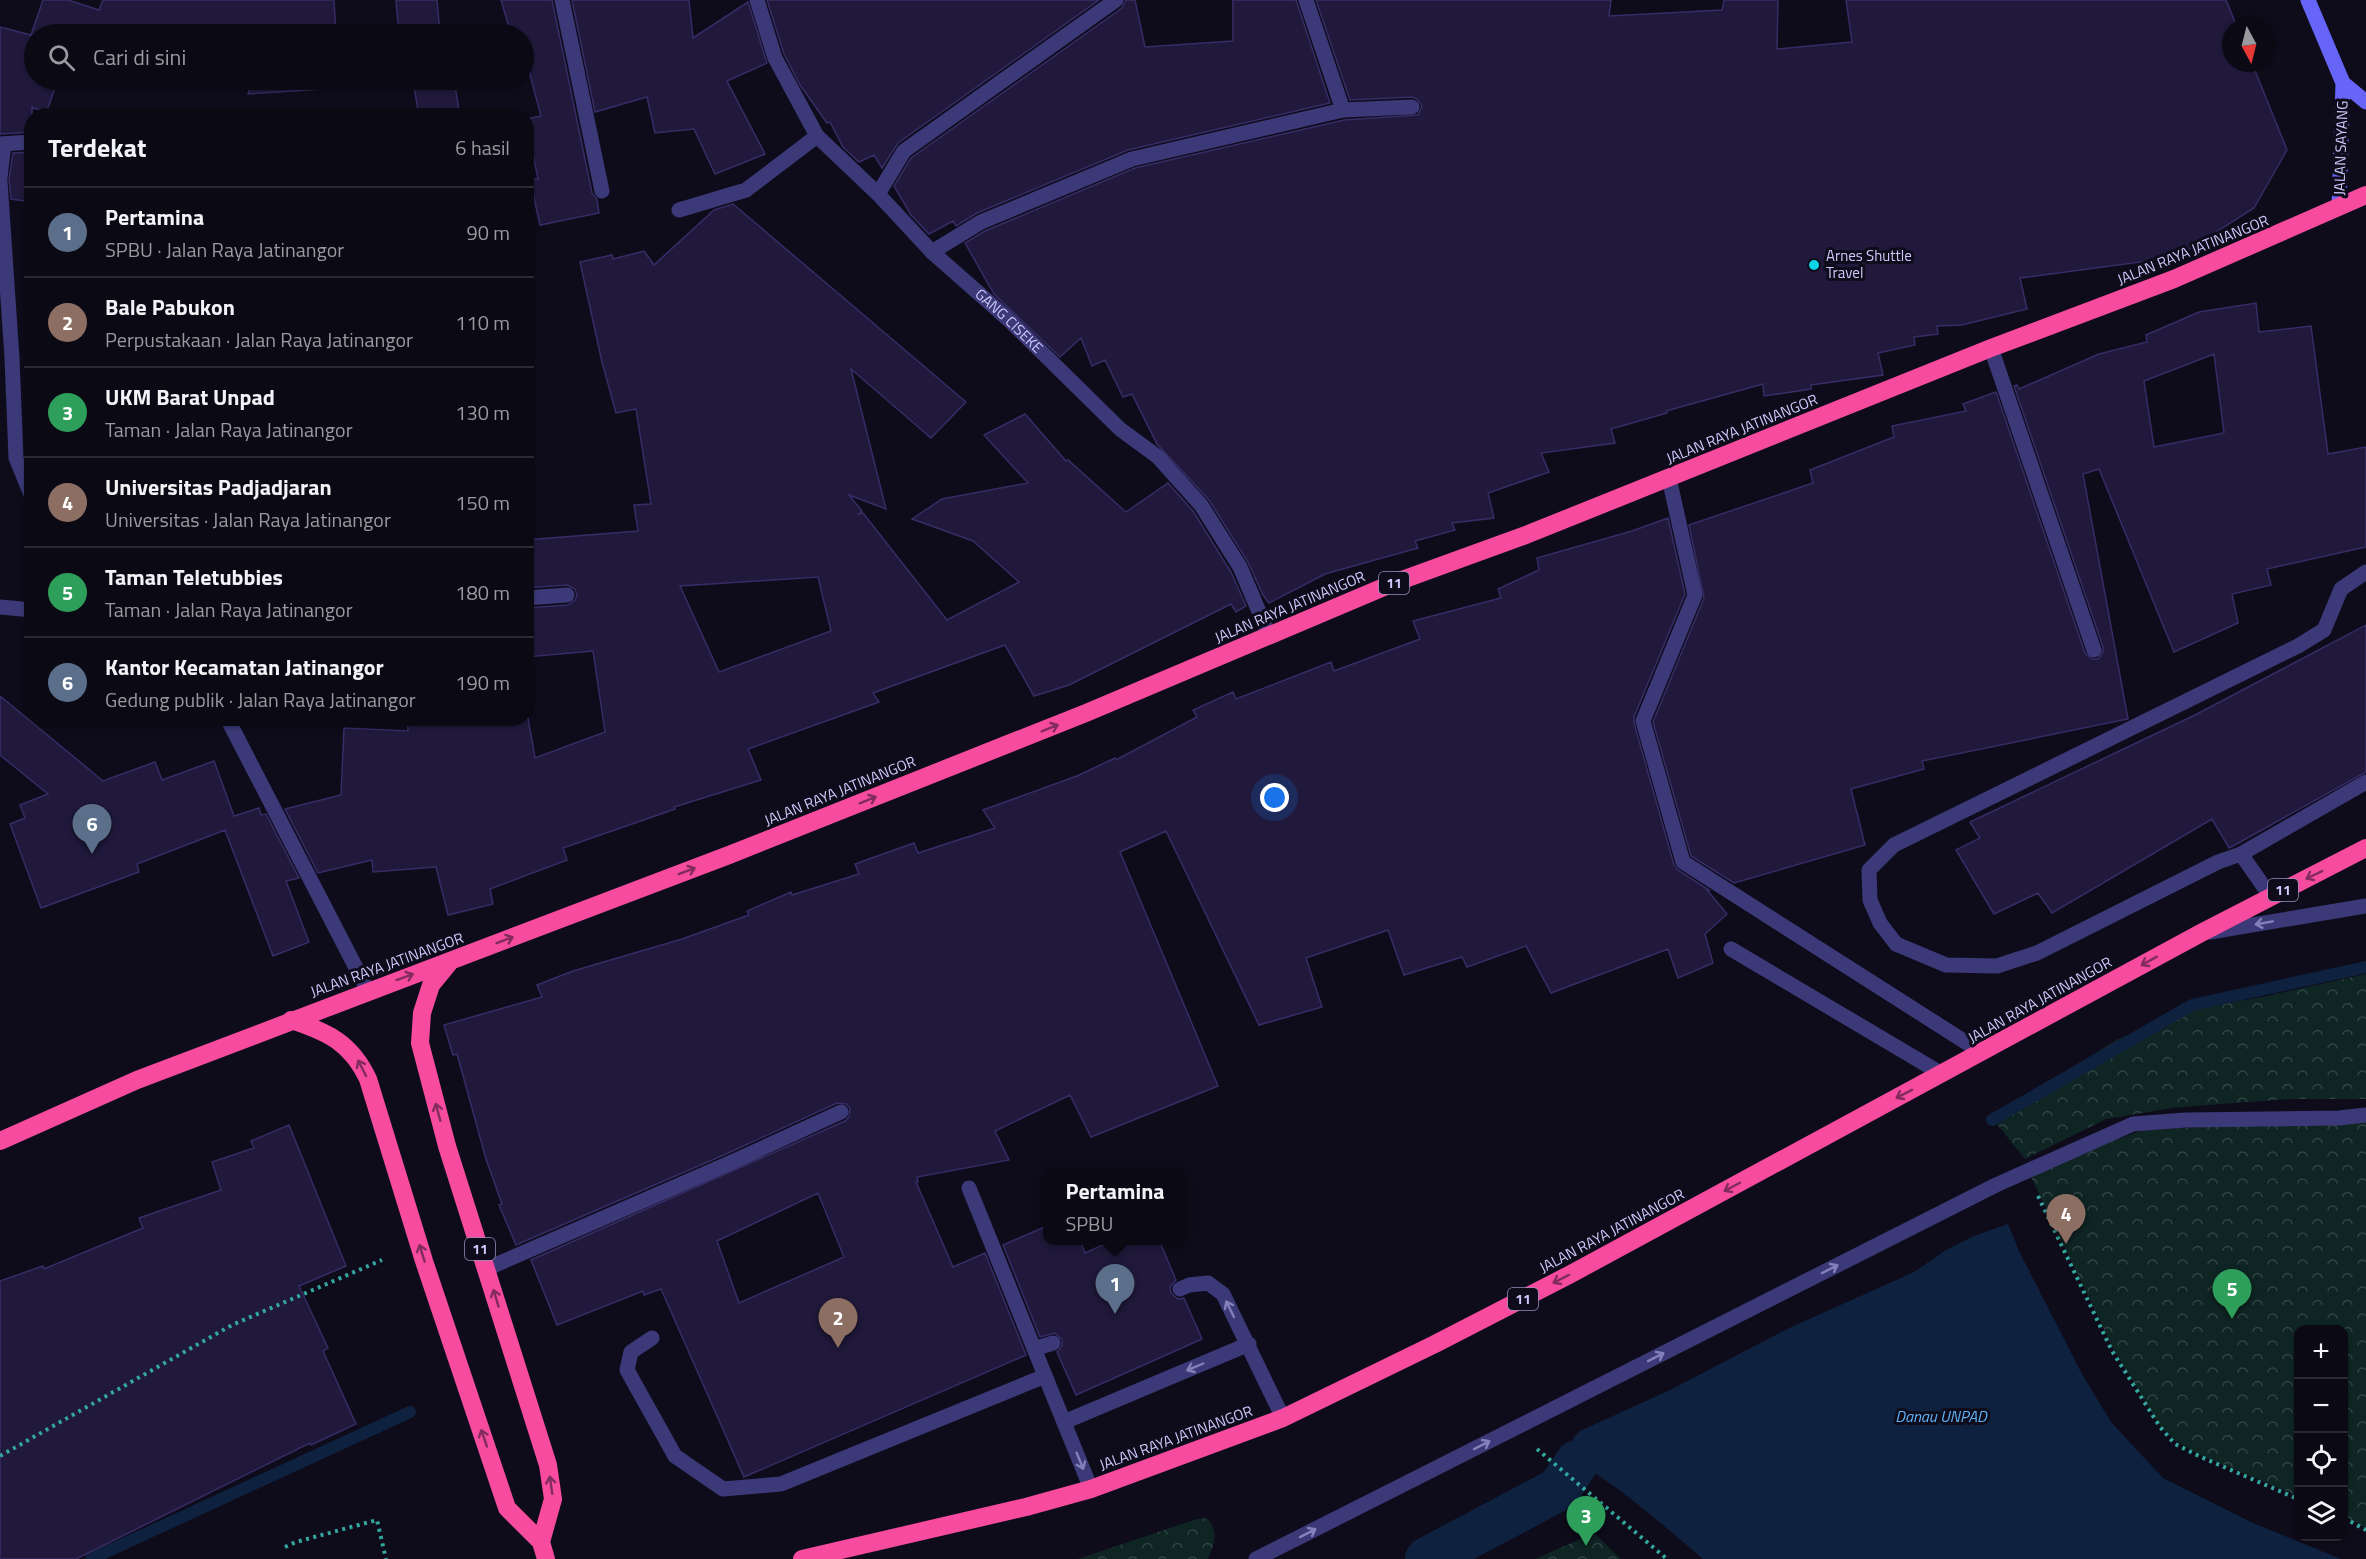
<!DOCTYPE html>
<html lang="id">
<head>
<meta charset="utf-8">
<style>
  :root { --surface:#0a0914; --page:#13121d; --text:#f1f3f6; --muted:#999aa0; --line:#2a2a34; --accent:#0cd3e6 }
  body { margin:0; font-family:"Titillium Web",sans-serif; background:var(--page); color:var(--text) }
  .controls { position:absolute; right:18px; bottom:18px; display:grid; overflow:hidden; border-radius:12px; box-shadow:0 2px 4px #0004 }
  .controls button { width:54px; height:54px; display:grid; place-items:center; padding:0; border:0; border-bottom:2px solid var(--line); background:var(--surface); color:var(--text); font:30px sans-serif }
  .compass { position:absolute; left:2222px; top:18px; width:54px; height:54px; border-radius:50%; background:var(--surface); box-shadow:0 2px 4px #0004; rotate:173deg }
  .you { position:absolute; left:1275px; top:798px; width:21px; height:21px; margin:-15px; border:4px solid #fff; border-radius:50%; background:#1a73e8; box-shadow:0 0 0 9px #1a73e833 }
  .badge { display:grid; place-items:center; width:39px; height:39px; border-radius:50%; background:var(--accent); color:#fff; font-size:20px; font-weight:700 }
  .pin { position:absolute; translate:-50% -50px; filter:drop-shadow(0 2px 3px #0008) }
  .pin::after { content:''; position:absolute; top:32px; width:21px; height:18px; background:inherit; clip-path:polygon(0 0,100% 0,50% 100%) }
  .popup { position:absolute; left:1043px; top:1167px; width:144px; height:78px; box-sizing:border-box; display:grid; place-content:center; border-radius:12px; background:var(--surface); filter:drop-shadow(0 2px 4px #0005); font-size:20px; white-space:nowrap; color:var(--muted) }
  .popup b { font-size:22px; color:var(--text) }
  .popup::after { content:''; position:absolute; left:50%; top:100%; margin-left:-12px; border:12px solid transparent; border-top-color:var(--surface) }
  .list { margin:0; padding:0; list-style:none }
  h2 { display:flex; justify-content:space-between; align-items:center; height:78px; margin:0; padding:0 24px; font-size:26px }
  h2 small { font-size:20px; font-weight:400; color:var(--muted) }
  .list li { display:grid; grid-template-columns:39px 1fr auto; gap:18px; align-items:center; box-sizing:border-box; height:90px; padding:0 24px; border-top:2px solid var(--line) }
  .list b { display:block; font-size:22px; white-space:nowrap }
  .list p { margin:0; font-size:20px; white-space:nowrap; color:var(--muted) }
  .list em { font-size:20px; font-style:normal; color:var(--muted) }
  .icon { flex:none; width:33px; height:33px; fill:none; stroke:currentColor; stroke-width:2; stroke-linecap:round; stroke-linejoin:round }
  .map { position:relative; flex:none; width:2366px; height:1559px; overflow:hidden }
  .search { position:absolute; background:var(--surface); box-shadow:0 2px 4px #0004; left:24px; top:24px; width:510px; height:66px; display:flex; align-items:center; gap:15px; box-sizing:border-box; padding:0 21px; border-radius:33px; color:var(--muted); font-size:22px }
  .panel { position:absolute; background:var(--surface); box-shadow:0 2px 4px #0004; left:24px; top:108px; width:510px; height:618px; border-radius:24px }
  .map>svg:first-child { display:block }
</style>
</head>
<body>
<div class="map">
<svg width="2366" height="1559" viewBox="0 0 2366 1559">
  <defs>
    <pattern id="forest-crowns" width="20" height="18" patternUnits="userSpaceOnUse" patternTransform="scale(1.5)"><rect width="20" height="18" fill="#0f2524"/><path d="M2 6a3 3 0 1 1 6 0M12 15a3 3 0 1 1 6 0" fill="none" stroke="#314345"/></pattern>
  </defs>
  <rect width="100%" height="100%" fill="#0e0c1b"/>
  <path fill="url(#forest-crowns)" d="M2366,974v125h-73l-60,4 -60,5 -67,11 -81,40 -33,-41 124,-78 72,-30 74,-13z
    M2366,1121v407l-22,-12v-186h-46v166l-96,-40 -26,-15 -16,-15 -46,-76 -83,-173 47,-23 62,-23 101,-7z
    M1207,1518c12,15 8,24 1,41h-130l119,-40z
    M1594,1533l27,26h-86z"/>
  <path fill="#0e213e" d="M2008,1224l11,27 63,123 29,48 52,56 90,45 88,36h-638c-40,-34 -80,-70 -126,-97l-4,-24 7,-7 90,-41 117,-61 127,-57 32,-22 28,-14z"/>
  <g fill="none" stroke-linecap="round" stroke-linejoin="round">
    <path stroke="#0e213e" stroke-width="12" d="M1992,1120l200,-115 174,-38
      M91,1559l319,-147"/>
    <path stroke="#0e213e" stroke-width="44" d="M1427,1559l132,-70 18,-27"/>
  </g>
  <path fill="#20193b" stroke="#372c66" stroke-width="1.5" fill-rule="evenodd" d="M43,0h25l31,10 4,-10h231l2,34h-302v46h24l-12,33 -14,-6v25l-32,2v-107l31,8z
    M396,0h41l3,34h-41z
    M501,0h51l40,193 5,6 2,14 -59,12 -10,-45 8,-1 -12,-60 15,-3 -17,-64v-18h-13z
    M572,0h117l4,38 55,-36 19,61 -40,18 38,73 -50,20 -21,-45 -39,4 -8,-36 -52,15z
    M767,0h332l-201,143 -16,25 -8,-13 -15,7 -16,-15 -13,-25 -3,1 -27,-38 -16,-31z
    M1126,0h9l10,47 88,-6v-41h63l34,103 -202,47 -151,63 -21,13 -3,-5 -24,13 -18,-19 -17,-29 17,-28 211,-150z
    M1316,0h295l-2,16 113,-6 2,-10h54l-1,49 75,-7 -6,-42h380l11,27h-6v36h21l35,87 -33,58 -93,59 -6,-7 -135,18 7,31 -65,16 -25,1 1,8 -24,3 1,8 -37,8 5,22 -72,10v4l-47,7 -1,-12 -97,27 1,2 -56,16 4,14 -74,10 8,19 -61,21 6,25 -42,5 3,7 -40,11 3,7 -93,26 -56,29 -6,-8 -15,-33 -39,-62 -52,-56 -25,-50 -9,3 -18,-37 -13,6 -11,-28 -21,19 -66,-63 -29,-51 20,-12 150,-63 209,-48 74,-5 4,-9 -5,-7 -5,-2 -62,3z
    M252,80h87l1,8 -92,6z
    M413,80h41l6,36h-41z
    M32,152v50l-21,-3 -2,-20 4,-26z
    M733,204l233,198 -35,36 -80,-69 35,140 -37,-14 13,16 -3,3 4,-1 84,107 72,-38 -46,-41 -61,-22 30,-20 86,-16 -44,-48 41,-21 41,47 2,-1 58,52 42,-29 25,28 38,61 15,34 -10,6 -5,-8 -162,81 -35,11 -29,-51 -132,48 6,9 -131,47 13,31 -87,27 1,2 -112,39 4,12 -77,29 3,15 -45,11 -12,-48 -63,5 -1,-12 -54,13 -33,-64 56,-14 3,-67 64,3 -1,-13h121l7,40 70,-26 -12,-81 -67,6v-49l42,-3 7,-5 2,-5 -2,-6 -8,-4 -41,3v-48l112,-9 -4,-26 17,-1 -15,-95 -20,4 -14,-51 -22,-100 32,-7 1,4 31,-8 10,14 60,-55zM818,577l13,54 -112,41 -39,-86z
    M2256,303l3,29 52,-6 17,128 38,-7v100l-99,22 4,16 -39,9 6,29 -64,29 -75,-183 -16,5 45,245 -206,42 2,8 -73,20 14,56 -131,38 -43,-27 -38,-134 51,-124 -15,-73 124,-42 -3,-13 84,-33 -2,-11 74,-15 -3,-7 33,-12 89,261 7,6h6l5,-7v-5l-89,-261 3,-1 2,4 80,-35 48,-12 -1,-7 53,-23zM2214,354l10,79 -70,14 -10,-66z
    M1668,518l17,76 -51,123v6l40,142 4,5 31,20h-2l20,24 -22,20 8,29 -35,15 -10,-29 -117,44 -25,-47 -59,21 -5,-10 -58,18 -16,-45 -82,28 16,49 -63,18 -93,-194 -46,21 98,234 -127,51 -21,-42 -75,36 14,29 -92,17 1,5h-2l37,85 32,-14 41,102 -282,122 -83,-188 -17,6 -1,-4 -86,34 -26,-65 314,-139 4,-4 1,-9 -4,-4 -9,-1 -111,51 -210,91 -17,-40 3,-1 -16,-45 -29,-105 -4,1 -9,-30 98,-28 -5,-12 36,-14 109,-32 67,-24 -2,-4 44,-19 1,3 67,-21 -4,-10 59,-21 4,10 77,-25 -12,-18 94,-34 38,-18 1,2 81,-43 -4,-7 40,-18 3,7 95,-37 3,9 86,-32 -7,-18 88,-23 -3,-9 41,-19 -2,-12 95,-27zM818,1193l26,64 -105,46 -22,-62z
    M2366,625v147l-133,74 -4,2 -17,-29 -160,94 -14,-20 -44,21 -38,-64 24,-12 -10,-16 225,-107z
    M0,696l103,85 52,-19 7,18 52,-19 20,55 25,-8 2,7 5,-1 33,64 -13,3 23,61 -36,14 -48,-126 -88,34 2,8 -98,36 -31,-84 15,-6 -5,-13 28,-11 -48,-39z
    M289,1125l57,141 -47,20 29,62 -5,3 33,73 -45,21 -1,-2 -234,116h-76v-278l43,-15 1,3 99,-41 -4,-10 82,-28 -9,-28 42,-14 -3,-7z
    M1047,1226v14h33l5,13 29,-13h45l17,40 -6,7 1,6 7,6 6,-1 18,41 -126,56 -19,-43 5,-6v-6l-7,-7 -15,4 -37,-92z"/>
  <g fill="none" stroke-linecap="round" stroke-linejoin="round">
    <path stroke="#33a79e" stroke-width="4" stroke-dasharray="3 4.5" stroke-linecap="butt" d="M2038,1196l74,155 48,76 15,17 26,13 97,42
      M1537,1449l130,110
      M0,1456l232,-131 150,-65
      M2344,1518l22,12
      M285,1547l11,-5 81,-22 9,39"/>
    <path stroke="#3b3978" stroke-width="15" d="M679,210l67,-20 71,-54
      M2241,854l125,-72
      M2271,897l-30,-43 -23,8 -181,91 -40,13 -51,-1 -50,-21 -16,-21 -10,-23 -1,-30 25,-25 404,-199 26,-16 17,-41 25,-17
      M2210,932l156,-26
      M1731,949l211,125
      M969,1188l122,301
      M1180,1289l9,-4 19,-2 15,11 60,124
      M652,1338l-21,14 -4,18 48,86 48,33 58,-5 264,-108
      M1034,1349l19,-6
      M1064,1422l185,-78
      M1256,1559l740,-374 137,-61 53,-4 153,-2 27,-3"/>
    <g stroke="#3b3978" stroke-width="15">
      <path d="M562,0l40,191"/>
      <path id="s1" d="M757,0l18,58 42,78 61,58 54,58 76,67 112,110 38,28 43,48 39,62 29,68"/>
      <path d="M1306,0l37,110 69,-3"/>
      <path d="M0,144l32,-2"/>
      <path d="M0,177l4,-33"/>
      <path d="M0,181l12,177 4,100 16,39"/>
      <path d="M878,194l26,-43 212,-151"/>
      <path d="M932,252l49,-30 151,-63 211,-49"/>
      <path d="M1991,348l103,302"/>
      <path d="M1669,478l26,117 -52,126 40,141 298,190"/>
      <path d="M526,598l41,-3"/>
      <path d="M0,607l32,3"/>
      <path d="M227,718l141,273"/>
      <path d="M486,1269l244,-106 111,-51"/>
    </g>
    <path stroke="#6765f7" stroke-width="15" d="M2308,0l35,83 -4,124
      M2343,83l23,19"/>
    <path stroke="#f64b9f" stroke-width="18" d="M449,963l-18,22 -9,28 -2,30 27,103 101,319 5,34 -12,43 5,17
      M291,1020c37,12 60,23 77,59l56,182 83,247 34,34
      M0,1141l137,-61 592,-225 357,-142 305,-129 135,-49 465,-187 183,-69 192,-84
      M802,1559l224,-52 65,-18 192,-71 152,-74 134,-69 632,-342 165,-85"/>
  </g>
  <defs><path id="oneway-shaft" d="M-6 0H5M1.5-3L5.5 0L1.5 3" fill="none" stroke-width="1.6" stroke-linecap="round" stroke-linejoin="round" transform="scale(1.5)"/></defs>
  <g stroke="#822c5d">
    <use href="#oneway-shaft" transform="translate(1050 728) rotate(-22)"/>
    <use href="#oneway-shaft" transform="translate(868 800) rotate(-22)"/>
    <use href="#oneway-shaft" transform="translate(687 871) rotate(-21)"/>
    <use href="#oneway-shaft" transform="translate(2314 875) rotate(154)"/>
    <use href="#oneway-shaft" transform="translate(505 940) rotate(-21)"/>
    <use href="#oneway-shaft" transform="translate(2149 961) rotate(151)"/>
    <use href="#oneway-shaft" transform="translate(405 977) rotate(-20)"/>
    <use href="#oneway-shaft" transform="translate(362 1068) rotate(-117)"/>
    <use href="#oneway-shaft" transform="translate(1904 1094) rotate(153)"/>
    <use href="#oneway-shaft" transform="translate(438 1112) rotate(-105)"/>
    <use href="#oneway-shaft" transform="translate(1732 1187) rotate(152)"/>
    <use href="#oneway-shaft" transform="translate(422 1253) rotate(-107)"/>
    <use href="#oneway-shaft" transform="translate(1561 1279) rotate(153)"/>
    <use href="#oneway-shaft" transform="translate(496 1298) rotate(-107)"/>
    <use href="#oneway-shaft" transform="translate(484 1438) rotate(-109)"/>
    <use href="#oneway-shaft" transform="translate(551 1485) rotate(-98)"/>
  </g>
  <g stroke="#8481ba">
    <use href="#oneway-shaft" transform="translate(2264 923) rotate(170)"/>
    <use href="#oneway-shaft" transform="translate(1830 1269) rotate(-27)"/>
    <use href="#oneway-shaft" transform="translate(1230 1309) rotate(-116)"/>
    <use href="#oneway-shaft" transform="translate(1656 1357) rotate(-27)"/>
    <use href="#oneway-shaft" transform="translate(1195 1367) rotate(157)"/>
    <use href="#oneway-shaft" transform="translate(1482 1445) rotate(-27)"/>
    <use href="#oneway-shaft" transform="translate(1080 1461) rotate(68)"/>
    <use href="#oneway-shaft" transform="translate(1308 1533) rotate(-27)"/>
  </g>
  <circle fill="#0cd3e6" stroke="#0e0c1b" stroke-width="2" cx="1814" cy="265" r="6"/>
  <g text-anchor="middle" stroke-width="6" stroke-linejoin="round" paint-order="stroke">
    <g fill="#0e0c1b" stroke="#9490b8" stroke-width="1.5">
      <rect x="1379" y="572" width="30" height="22" rx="4.5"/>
      <rect x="2268" y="879" width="30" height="22" rx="4.5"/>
      <rect x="465" y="1238" width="30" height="22" rx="4.5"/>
      <rect x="1508" y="1288" width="30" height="22" rx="4.5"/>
    </g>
    <g font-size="14" font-weight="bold" fill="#cec9fc">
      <text x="1394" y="588">11</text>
      <text x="2283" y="895">11</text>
      <text x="480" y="1254">11</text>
      <text x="1523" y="1304">11</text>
    </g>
    <g font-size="15" fill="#cec9fc" stroke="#0e0c1b">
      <text transform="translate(2341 148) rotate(-88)" y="5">JALAN SAYANG</text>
      <text transform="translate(2193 250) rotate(-22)" y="5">JALAN RAYA JATINANGOR</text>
      <text dy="5" stroke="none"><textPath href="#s1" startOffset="416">GANG CISEKE</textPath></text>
      <text transform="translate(1742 429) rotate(-22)" y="5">JALAN RAYA JATINANGOR</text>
      <text transform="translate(1290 607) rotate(-23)" y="5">JALAN RAYA JATINANGOR</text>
      <text transform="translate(840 791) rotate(-22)" y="5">JALAN RAYA JATINANGOR</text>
      <text transform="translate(387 965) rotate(-20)" y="5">JALAN RAYA JATINANGOR</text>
      <text transform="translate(2040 1000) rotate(-29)" y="5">JALAN RAYA JATINANGOR</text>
      <text transform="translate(1612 1231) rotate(-28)" y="5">JALAN RAYA JATINANGOR</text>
      <text transform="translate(1176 1438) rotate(-20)" y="5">JALAN RAYA JATINANGOR</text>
    </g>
    <g font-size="15" fill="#cec9fc" stroke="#0e0c1b" text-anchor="start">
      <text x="1826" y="261">Arnes Shuttle<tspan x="1826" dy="17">Travel</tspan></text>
    </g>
    <g font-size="16" font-style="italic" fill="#5db2f7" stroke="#0e0c1b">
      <text x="1941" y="1422">Danau UNPAD</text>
    </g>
  </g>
</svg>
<div class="controls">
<button>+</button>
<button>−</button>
<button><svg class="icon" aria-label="locate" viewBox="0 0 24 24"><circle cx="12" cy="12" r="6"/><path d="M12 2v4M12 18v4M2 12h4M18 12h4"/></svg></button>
<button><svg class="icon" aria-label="layers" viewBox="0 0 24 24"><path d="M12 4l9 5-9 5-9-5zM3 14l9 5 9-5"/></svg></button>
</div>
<svg class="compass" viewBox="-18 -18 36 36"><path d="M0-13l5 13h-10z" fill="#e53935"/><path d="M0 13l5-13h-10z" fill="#999aa0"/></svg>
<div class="you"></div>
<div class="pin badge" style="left:1115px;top:1314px;background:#5c6f8a">1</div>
<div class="popup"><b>Pertamina</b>SPBU</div>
<div class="pin badge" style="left:838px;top:1348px;background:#8d6e63">2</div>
<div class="pin badge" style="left:1586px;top:1546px;background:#2e9e5b">3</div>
<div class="pin badge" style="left:2066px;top:1244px;background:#8d6e63">4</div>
<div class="pin badge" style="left:2232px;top:1319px;background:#2e9e5b">5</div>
<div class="pin badge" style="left:92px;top:854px;background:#5c6f8a">6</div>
<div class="search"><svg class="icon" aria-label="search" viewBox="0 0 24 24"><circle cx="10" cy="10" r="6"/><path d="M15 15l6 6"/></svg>Cari di sini</div>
<section class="panel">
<h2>Terdekat<small>6 hasil</small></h2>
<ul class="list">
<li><span class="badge" style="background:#5c6f8a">1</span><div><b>Pertamina</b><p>SPBU · Jalan Raya Jatinangor</p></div><em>90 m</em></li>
<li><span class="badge" style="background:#8d6e63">2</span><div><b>Bale Pabukon</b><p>Perpustakaan · Jalan Raya Jatinangor</p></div><em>110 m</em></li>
<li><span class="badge" style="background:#2e9e5b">3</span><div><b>UKM Barat Unpad</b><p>Taman · Jalan Raya Jatinangor</p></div><em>130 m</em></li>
<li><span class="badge" style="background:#8d6e63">4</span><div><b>Universitas Padjadjaran</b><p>Universitas · Jalan Raya Jatinangor</p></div><em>150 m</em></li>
<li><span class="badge" style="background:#2e9e5b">5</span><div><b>Taman Teletubbies</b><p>Taman · Jalan Raya Jatinangor</p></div><em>180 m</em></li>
<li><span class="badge" style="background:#5c6f8a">6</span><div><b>Kantor Kecamatan Jatinangor</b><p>Gedung publik · Jalan Raya Jatinangor</p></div><em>190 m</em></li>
</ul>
</section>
</div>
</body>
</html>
